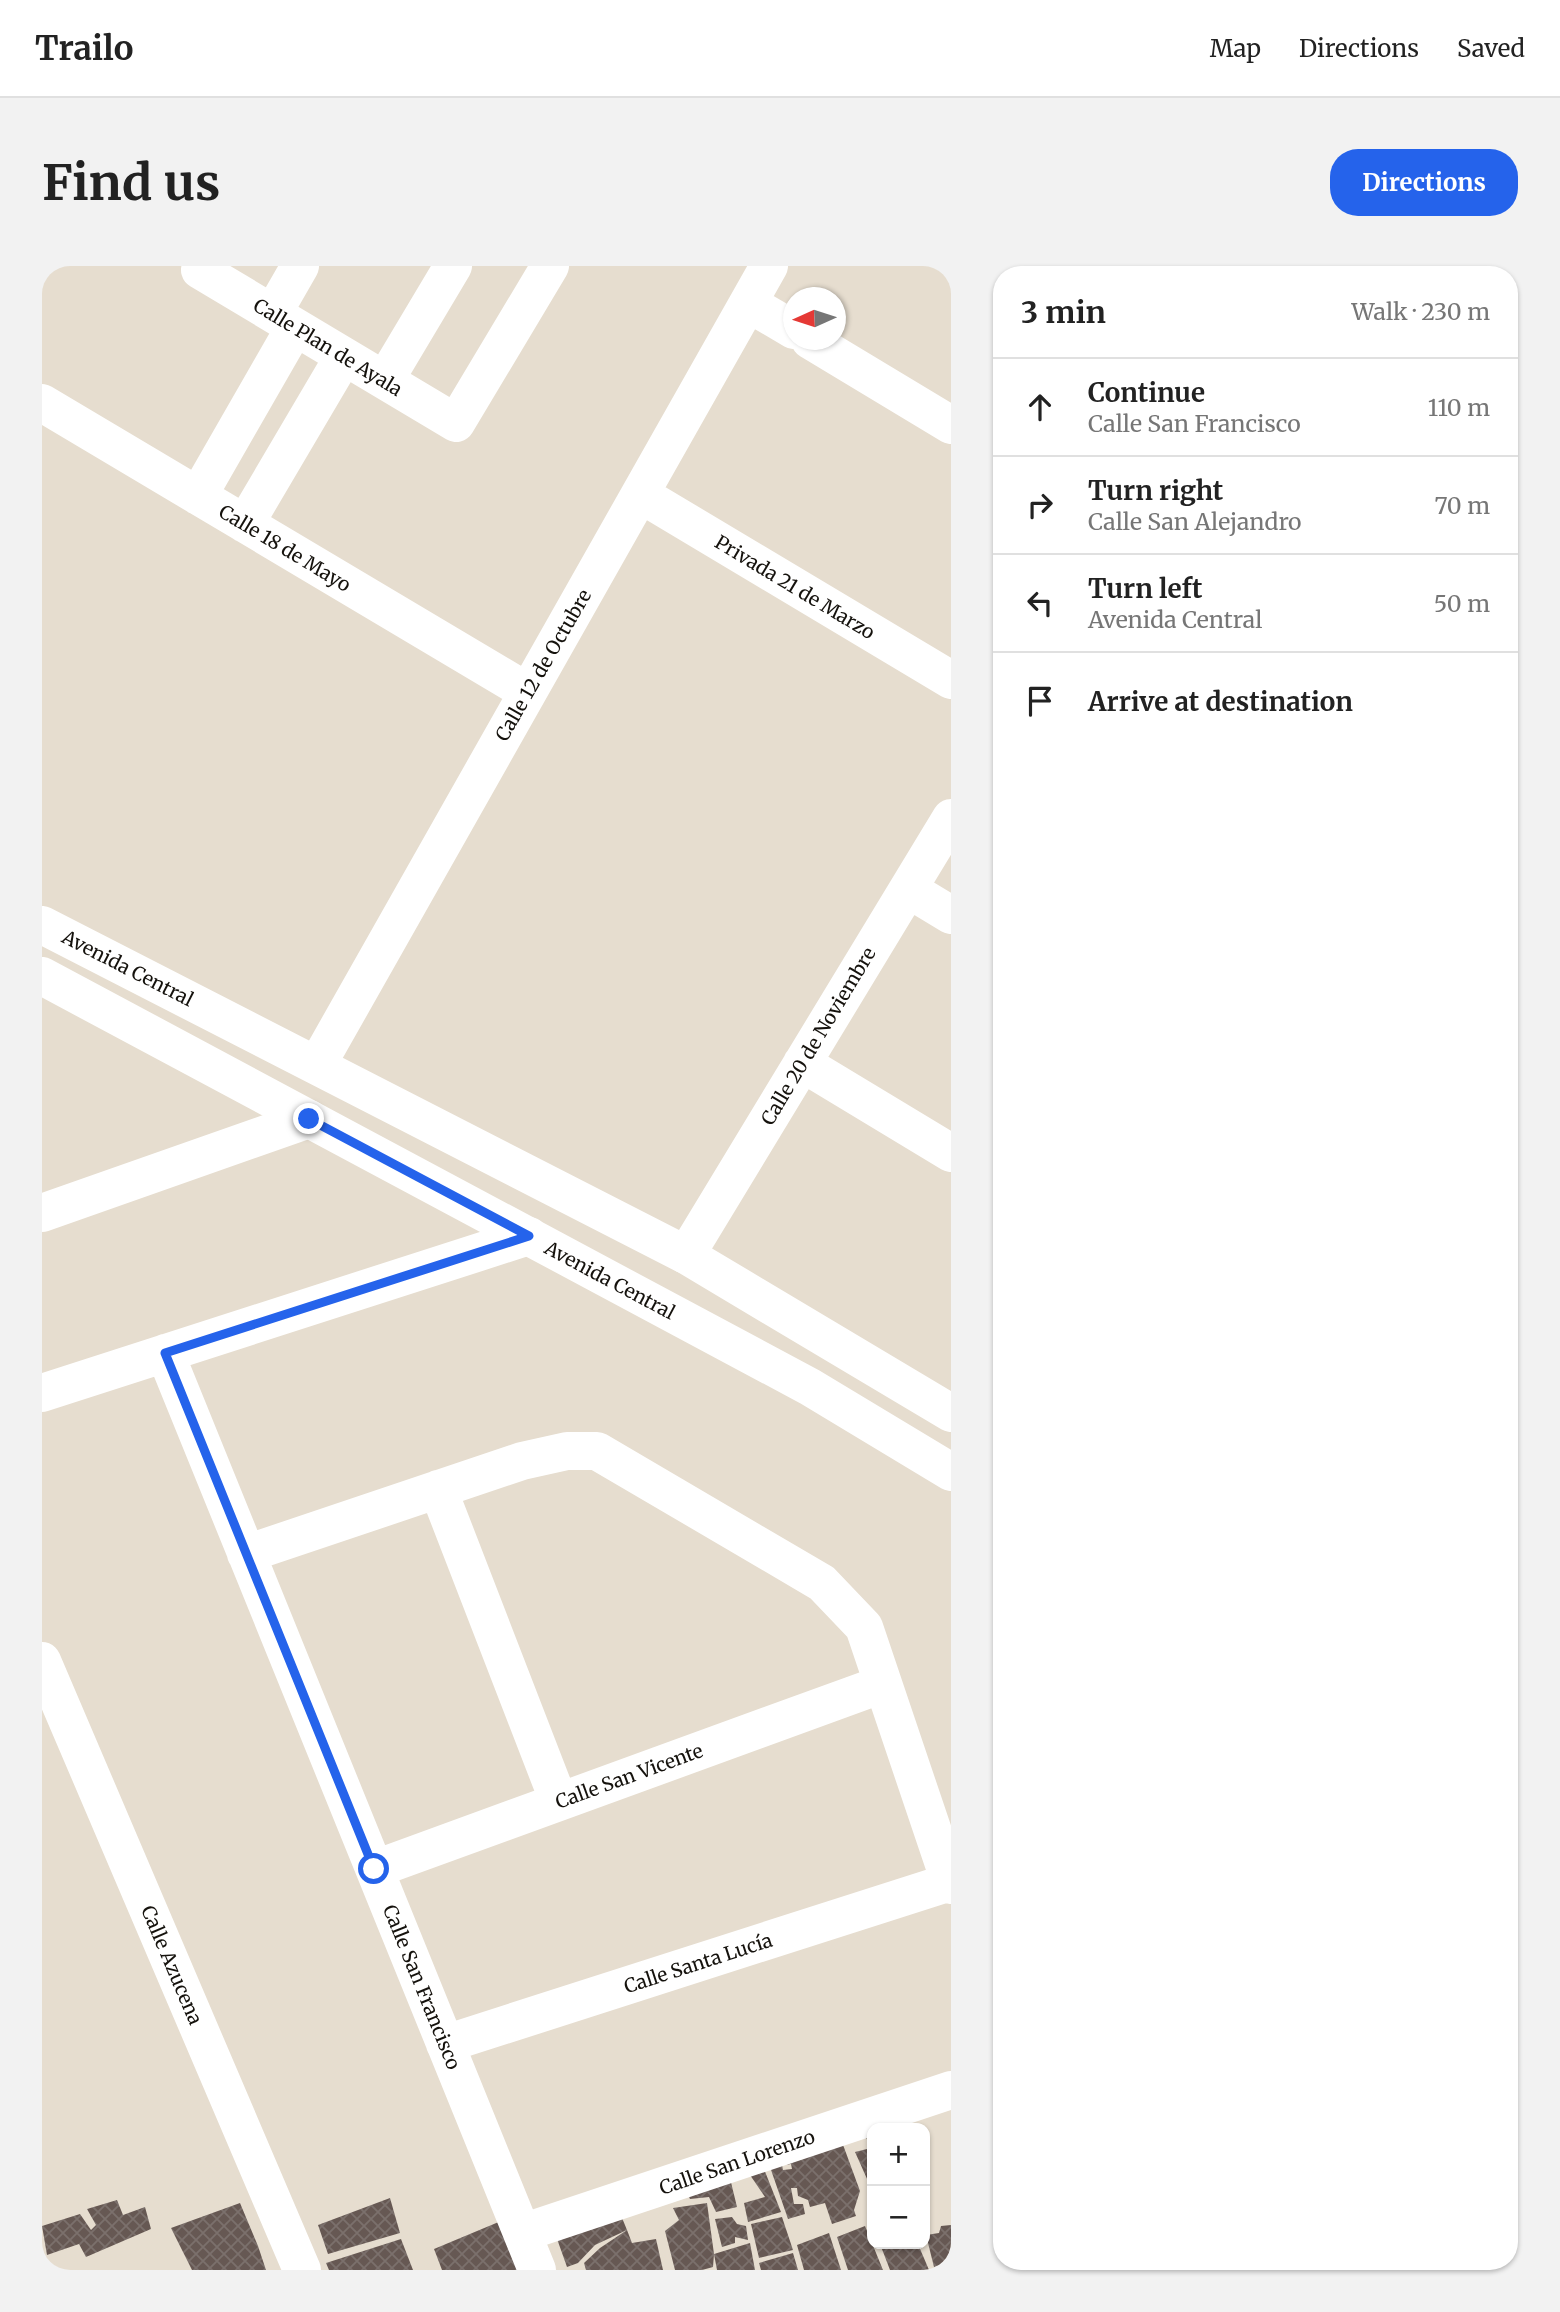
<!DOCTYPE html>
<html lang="en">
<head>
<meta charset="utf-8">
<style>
  :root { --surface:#fff; --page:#f2f2f2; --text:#222; --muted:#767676; --line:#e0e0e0; --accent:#2563eb }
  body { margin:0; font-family:Merriweather,serif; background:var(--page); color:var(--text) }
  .controls { position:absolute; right:21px; bottom:21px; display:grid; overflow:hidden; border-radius:14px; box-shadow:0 2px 5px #0004 }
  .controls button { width:63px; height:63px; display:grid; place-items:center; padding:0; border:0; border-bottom:2px solid var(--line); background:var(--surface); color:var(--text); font:35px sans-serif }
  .compass { position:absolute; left:741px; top:21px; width:63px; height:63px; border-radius:50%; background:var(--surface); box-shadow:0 2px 5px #0004; rotate:267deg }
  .stop { position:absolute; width:21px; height:21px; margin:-16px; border:5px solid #2563eb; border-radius:50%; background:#fff }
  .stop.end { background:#2563eb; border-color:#fff; box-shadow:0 2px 7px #0008 }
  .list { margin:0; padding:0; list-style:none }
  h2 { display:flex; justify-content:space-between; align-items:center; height:91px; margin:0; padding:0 28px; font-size:30px }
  h2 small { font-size:23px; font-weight:400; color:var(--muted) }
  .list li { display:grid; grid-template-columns:46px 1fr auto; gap:21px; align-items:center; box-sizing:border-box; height:98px; padding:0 28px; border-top:2px solid var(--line) }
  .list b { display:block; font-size:26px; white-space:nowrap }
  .list p { margin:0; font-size:23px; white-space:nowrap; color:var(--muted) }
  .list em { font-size:23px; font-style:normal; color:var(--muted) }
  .icon { flex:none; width:38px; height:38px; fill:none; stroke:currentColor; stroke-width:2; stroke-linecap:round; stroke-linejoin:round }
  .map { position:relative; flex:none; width:909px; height:2004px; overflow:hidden; border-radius:28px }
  header { display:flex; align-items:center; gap:42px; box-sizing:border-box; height:98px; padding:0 35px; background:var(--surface); border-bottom:2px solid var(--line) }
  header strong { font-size:33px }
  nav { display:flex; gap:38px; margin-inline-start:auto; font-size:24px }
  .intro { display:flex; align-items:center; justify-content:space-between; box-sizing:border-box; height:168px; padding:0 42px }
  h1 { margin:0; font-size:49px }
  .button { padding:18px 32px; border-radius:28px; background:var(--accent); color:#fff; font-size:24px; font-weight:700 }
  main { display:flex; gap:42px; padding:0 42px }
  aside { flex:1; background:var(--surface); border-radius:28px; box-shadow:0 2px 5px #0004 }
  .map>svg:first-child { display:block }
</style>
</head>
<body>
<header>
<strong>Trailo</strong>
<nav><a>Map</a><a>Directions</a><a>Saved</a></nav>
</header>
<div class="intro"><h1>Find us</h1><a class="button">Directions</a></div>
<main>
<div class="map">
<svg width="909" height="2004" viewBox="0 0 909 2004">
  <defs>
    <pattern id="building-cross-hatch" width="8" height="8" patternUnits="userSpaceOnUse" patternTransform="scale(1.75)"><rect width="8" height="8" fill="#665853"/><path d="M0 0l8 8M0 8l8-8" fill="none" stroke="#7b706c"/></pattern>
  </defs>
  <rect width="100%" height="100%" fill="#e6ddcf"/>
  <path fill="url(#building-cross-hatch)" d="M830,1865v59l-17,-38 16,-4 -7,-15z
    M800,1876l18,49 -6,19 2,6 -24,8 -7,-21 -15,4 -2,-7 -10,-4 -1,-8h-6l3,16h9l2,10 -17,5 -18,-52 11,-7 2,10 9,-1 -1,-5 -5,1z
    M722,1903l17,43 -33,10 -4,-19 21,-6 -15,-22z
    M687,1908l8,33 -21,5 -7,-15 -19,2 -6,-13z
    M348,1932l10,35 -72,21 -10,-29z
    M75,1934l6,15 22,-8 6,22 -65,28 -7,-13 -32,11 -5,-29 38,-12 11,16 5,-5 -9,-16z
    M198,1937l18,43 8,24h-74l-21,-42z
    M665,1937l7,51 36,-11 5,27h-38l-3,-16 -1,13 -11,3h-27l-10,-39 14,-11 -6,-12z
    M578,1947l7,17 -32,15 -17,18 -11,4 -11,-31z
    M690,1951l5,7 9,2 2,14 -13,-3v6l-13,4 -7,-28z
    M740,1951l11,33 -34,8 -8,-34z
    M459,1955l19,49h-78l-8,-21z
    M909,1959v36l-17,6 -8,-32 13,-2 2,-7z
    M823,1960l18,44h-35l-11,-33z
    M585,1964l5,13 24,-4 7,31h-77l-2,-7 16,-15z
    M787,1967l12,37h-37l-7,-25z
    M359,1973l12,31h-84l-3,-7z
    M838,1978h38l11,26h-39z
    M751,1987l5,17h-37l-2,-7z"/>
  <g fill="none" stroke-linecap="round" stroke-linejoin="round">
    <path stroke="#fff" stroke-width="38" d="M160,0l-2,4 256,153 94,-157
      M706,37l46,27
      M231,47l27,-47
      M768,74l141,85
      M343,114l68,-114
      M0,137l486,289
      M598,228l311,186
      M156,230l97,-169
      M203,258l99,-168
      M866,623l43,26
      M760,797l149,90
      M275,799l452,-799
      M0,947l267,-94
      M644,989l265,-437
      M123,1087l372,917
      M0,1127l487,-157
      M396,1223l121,313
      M204,1288l276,-93 45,-10h30l225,132 42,44 87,258
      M0,1395l260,609
      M333,1603l508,-185
      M403,1778l505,-162
      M480,1967l429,-143"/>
    <path stroke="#fff" stroke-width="38" d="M0,659l644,330 265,158
      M0,710l768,411 141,85"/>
  </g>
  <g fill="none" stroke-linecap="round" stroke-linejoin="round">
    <path stroke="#2563eb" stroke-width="9" d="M267,853l220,117 -364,117 209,516"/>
  </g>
  <g text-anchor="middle" stroke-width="7" stroke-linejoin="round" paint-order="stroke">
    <g font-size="19" fill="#15120d" stroke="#fff">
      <text transform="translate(286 81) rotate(31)" y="7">Calle Plan de Ayala</text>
      <text transform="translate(243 282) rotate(31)" y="7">Calle 18 de Mayo</text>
      <text transform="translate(753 321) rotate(31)" y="7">Privada 21 de Marzo</text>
      <text transform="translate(501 399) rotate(-60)" y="7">Calle 12 de Octubre</text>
      <text transform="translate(86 702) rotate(27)" y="7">Avenida Central</text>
      <text transform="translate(776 770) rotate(-59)" y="7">Calle 20 de Noviembre</text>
      <text transform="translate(568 1014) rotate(28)" y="7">Avenida Central</text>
      <text transform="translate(587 1510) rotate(-20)" y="7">Calle San Vicente</text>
      <text transform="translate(656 1697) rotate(-18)" y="7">Calle Santa Lucía</text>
      <text transform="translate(130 1699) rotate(67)" y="7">Calle Azucena</text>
      <text transform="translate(380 1721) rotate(68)" y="7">Calle San Francisco</text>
      <text transform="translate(695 1896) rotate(-19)" y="7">Calle San Lorenzo</text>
    </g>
  </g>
</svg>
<div class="controls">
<button>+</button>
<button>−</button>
</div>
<svg class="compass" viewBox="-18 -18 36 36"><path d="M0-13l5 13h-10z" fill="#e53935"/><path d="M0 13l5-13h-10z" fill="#767676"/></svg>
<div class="stop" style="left:332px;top:1603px"></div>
<div class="stop end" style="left:267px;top:853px"></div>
</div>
<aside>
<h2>3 min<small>Walk · 230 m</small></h2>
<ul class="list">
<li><svg class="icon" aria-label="ahead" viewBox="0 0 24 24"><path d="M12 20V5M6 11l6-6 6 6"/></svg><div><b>Continue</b><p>Calle San Francisco</p></div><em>110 m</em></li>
<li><svg class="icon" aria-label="right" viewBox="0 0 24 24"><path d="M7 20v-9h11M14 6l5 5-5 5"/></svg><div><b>Turn right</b><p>Calle San Alejandro</p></div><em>70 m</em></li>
<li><svg class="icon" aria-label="left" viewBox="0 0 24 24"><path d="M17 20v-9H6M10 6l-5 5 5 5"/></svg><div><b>Turn left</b><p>Avenida Central</p></div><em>50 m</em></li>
<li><svg class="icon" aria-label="arrive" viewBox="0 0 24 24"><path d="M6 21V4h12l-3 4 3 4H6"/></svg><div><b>Arrive at destination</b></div></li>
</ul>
</aside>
</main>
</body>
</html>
